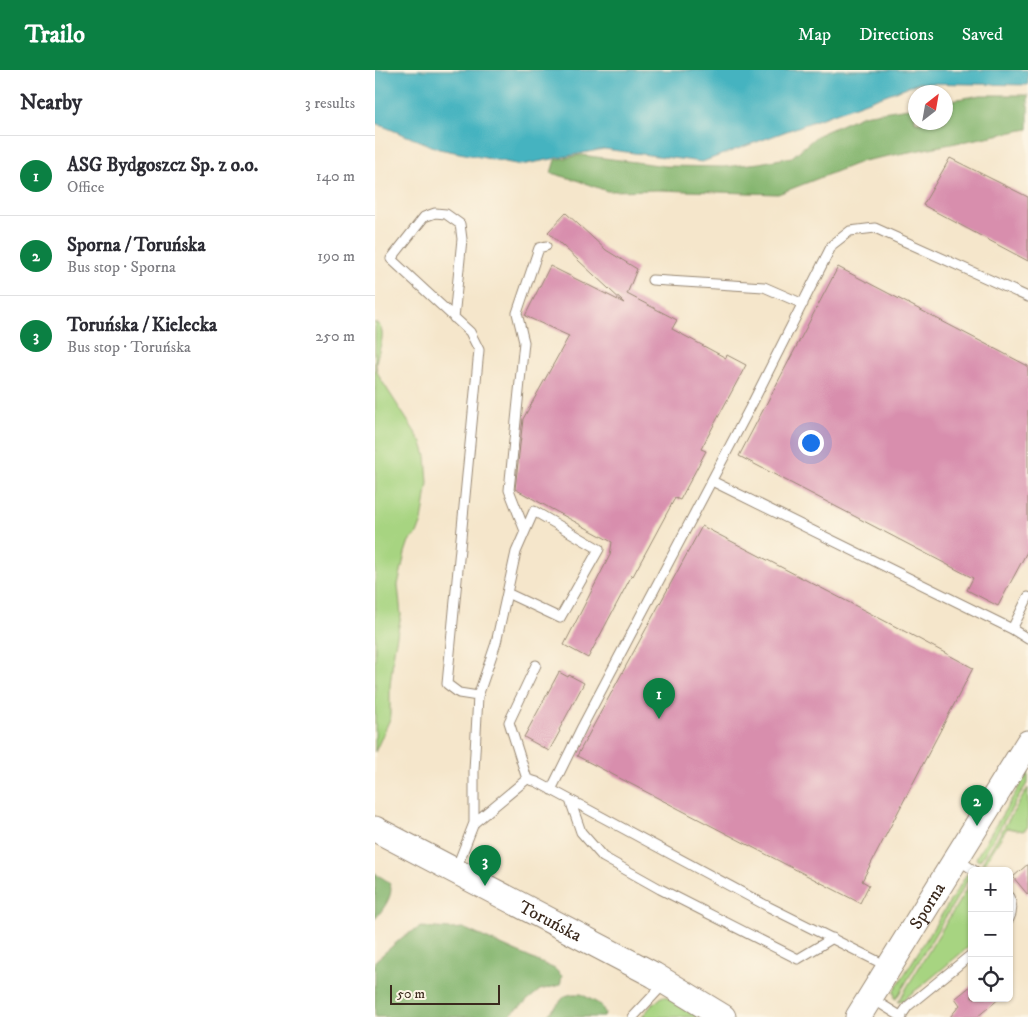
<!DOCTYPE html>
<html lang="en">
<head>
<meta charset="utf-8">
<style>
  :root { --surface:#fff; --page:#f7f7f7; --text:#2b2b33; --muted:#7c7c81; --line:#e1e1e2; --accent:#0b8043 }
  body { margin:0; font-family:"IM FELL DW Pica",serif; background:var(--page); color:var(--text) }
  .controls { position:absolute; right:15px; bottom:15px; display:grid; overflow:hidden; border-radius:8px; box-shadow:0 1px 4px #0004 }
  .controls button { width:45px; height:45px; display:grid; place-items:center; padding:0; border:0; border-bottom:1px solid var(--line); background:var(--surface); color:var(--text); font:25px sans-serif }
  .compass { position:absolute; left:533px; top:15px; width:45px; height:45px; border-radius:50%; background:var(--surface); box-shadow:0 1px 4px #0004; rotate:31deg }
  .scale { position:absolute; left:15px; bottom:12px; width:110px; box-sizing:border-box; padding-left:5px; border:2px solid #3b2a1e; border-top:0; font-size:14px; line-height:18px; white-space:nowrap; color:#3b2a1e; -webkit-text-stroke:4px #fcf5e5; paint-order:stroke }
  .you { position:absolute; left:435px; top:372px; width:18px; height:18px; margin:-12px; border:4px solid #fff; border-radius:50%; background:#1a73e8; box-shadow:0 0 0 8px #1a73e833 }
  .badge { display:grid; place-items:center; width:32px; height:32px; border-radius:50%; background:var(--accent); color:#fff; font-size:16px; font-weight:700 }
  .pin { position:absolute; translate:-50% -41px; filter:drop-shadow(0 1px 2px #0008) }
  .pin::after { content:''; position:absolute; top:26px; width:18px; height:15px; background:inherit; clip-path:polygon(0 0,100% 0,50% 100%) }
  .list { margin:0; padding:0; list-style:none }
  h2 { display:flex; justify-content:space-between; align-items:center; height:65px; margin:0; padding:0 20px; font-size:21px }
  h2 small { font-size:16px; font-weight:400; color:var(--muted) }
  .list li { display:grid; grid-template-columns:32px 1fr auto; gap:15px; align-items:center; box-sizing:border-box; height:80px; padding:0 20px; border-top:1px solid var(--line) }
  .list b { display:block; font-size:19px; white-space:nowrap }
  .list p { margin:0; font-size:16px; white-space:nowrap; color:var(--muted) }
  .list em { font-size:16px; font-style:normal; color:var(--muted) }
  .icon { flex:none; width:28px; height:28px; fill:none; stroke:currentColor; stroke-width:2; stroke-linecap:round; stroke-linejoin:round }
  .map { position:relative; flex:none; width:653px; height:947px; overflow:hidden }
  header { display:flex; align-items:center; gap:30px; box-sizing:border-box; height:70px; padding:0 25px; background:var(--accent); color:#fff }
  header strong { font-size:24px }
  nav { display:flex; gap:28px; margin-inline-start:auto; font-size:18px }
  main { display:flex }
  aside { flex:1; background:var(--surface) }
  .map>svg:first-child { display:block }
</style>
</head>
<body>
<header>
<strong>Trailo</strong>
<nav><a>Map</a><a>Directions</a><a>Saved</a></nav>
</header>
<main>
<aside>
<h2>Nearby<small>3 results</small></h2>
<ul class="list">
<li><span class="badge">1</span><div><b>ASG Bydgoszcz Sp. z o.o.</b><p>Office</p></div><em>140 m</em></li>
<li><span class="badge">2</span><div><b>Sporna / Toruńska</b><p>Bus stop · Sporna</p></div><em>190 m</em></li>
<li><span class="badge">3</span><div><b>Toruńska / Kielecka</b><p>Bus stop · Toruńska</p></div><em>250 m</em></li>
</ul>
</aside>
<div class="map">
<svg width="653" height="947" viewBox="0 0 653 947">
  <rect width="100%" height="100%" fill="#fcf5e5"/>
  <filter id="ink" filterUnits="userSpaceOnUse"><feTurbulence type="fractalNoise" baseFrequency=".02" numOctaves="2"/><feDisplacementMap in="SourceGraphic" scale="10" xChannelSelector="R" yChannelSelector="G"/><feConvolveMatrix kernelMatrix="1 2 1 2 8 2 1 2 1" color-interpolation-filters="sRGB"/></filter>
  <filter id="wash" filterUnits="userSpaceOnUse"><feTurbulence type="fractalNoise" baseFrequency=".0096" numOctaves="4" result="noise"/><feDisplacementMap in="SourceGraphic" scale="20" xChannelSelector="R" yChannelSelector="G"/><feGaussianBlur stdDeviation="1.12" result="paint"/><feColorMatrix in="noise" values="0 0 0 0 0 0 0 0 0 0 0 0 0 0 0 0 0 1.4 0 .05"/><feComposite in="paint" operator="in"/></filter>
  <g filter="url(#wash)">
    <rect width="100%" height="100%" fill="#f5e6cb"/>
    <path fill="#a7d481" stroke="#717f50" d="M0,252c16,9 0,32 1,44 0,4 3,9 4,12l42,65 4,13 2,27 -6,38 -5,13 -8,7 -4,12 -7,32 3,30 -7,36 -4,35v33l-15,33z
      M653,702v10l-47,77 -2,2 -3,-2 1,-3z
      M653,718v39l-5,4 -15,-3h-1l-22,35h-3z
      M592,804l4,1 -75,124h-1l-1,-8z
      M597,810v64l-48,40 -24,18h-2z
      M288,926l4,1 32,20h-57l9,-11z"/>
    <path fill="#85b66f" stroke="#607046" d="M606,25h47v34l-165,32 -85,33 -120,-4 -51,1 -31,-11 -25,-7 4,-13 26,-5 85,11 57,1 36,-4 33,-6 26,-22 45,-20 52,-8v15h30l1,-21z
      M0,804c4,2 11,5 14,9 7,10 -7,28 -14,36z
      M46,857l29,2 13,-1 92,41 7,7 -2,9 -20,5 -33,27h-132v-56l29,-25z
      M197,924h9l20,11 4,8 -1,4h-58l19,-21z"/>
    <path fill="#45b3c0" stroke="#406e6f" d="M0,0h653v15l-110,-2 -216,79 -98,-13 -83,16 -82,-16 -64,-26z"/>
    <g id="blocks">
      <path fill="#d88ead" d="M575,88l78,39v64l-105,-56z
        M191,143l40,37 31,19 -10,25 50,26 -5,9 54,29 1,-3 19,10 -45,84 5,2 -26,49 -5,-2 -42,78 -1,-1 -44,83 -24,-13 46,-90 2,-13 -97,-53 8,-70 46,-83 -44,-20 25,-50 74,37 -76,-71z
        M463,197l190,99v184l-30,56 -31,-16 6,-12 -234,-122z
        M327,456l202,105 69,37 -111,213 7,4 -9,18 -283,-147z
        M184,602l9,5 1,-2 15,8 -25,47 1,1 -11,20 -25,-14z
        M653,794v31l-15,-18z
        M597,915v13h28l-23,19h-27l10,-12 -5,-7h1z"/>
    </g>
  </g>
  <g filter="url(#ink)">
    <use href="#blocks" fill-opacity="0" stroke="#988874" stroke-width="1"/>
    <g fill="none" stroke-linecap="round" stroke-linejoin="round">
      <g stroke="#988874" stroke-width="11">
        <path id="lane" d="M277,210l112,7 39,17
          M79,248l8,-79 -2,-15 -14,-10 -11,-1 -11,4 -33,42 79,73 9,18 -32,334 12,9 19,3
          M337,411l300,148 16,10
          M150,461l-16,-41 15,-148 -7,-29 22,-65 7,-2
          M637,559l16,-32
          M152,709l-18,-57 27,-57
          M176,720l31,-63 171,-325 79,-157 18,-14 25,-3 153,69
          M195,730l11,32 22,25 57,32 138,70 35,-21
          M99,753v-52l4,-75 18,-53 20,-91 18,-41 65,38 -39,69 -53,-25
          M582,789l18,12
          M81,799l18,-46 53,-44 10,3 232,125 118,59
          M634,827c4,8 4,14 0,22
          M496,928l31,19
          M526,946l7,-10 64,-52
          M258,947l31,-33"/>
      </g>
      <g stroke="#988874" stroke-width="27">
        <g id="secondary">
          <path id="s1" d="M0,759l279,146 69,42"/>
          <path id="s2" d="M483,947l170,-274"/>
        </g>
      </g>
      <use href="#lane" stroke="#fff" stroke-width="9"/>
      <use href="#secondary" stroke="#fff" stroke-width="25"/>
    </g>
  </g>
  <g text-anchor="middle" stroke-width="4.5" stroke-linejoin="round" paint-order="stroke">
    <g font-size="18" fill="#3b2a1e" stroke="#fcf5e5">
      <text dy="6" stroke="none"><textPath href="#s2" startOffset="131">Sporna</textPath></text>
      <text dy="6" stroke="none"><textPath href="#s1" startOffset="198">Toruńska</textPath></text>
    </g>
  </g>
</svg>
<div class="controls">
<button>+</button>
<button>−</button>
<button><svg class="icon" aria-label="locate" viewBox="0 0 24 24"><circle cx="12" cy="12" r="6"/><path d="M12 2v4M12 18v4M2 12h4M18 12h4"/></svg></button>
</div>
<svg class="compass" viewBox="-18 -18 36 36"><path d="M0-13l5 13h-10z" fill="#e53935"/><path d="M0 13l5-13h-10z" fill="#7c7c81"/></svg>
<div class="scale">50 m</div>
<div class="you"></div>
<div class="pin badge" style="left:284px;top:649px">1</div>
<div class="pin badge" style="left:602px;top:756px">2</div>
<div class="pin badge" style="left:110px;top:816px">3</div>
</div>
</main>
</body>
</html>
